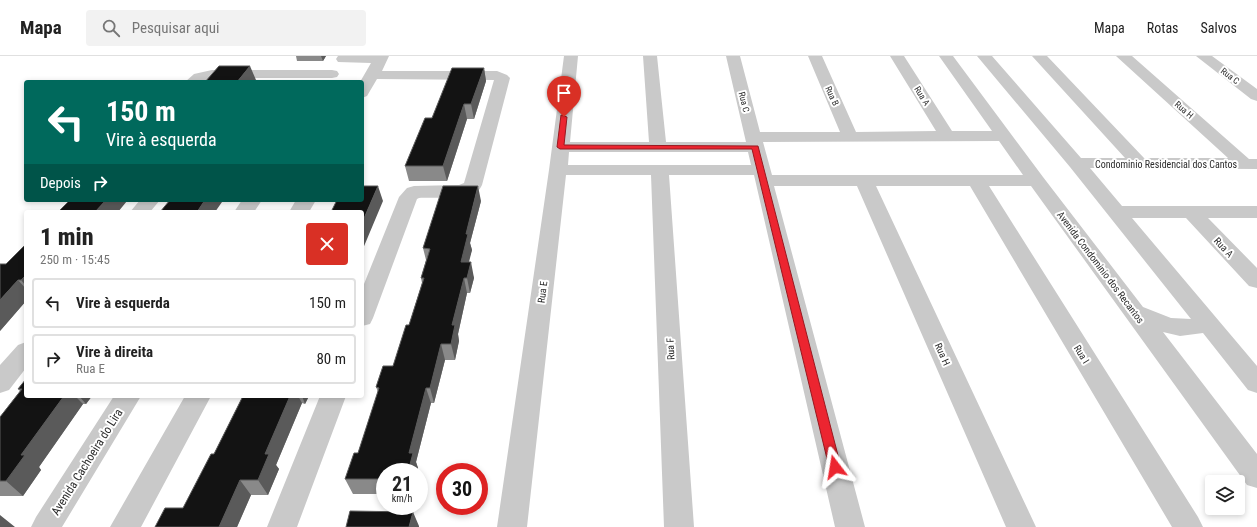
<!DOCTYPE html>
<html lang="pt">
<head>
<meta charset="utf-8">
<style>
  body { margin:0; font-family:"Roboto Condensed",sans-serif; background:#f2f2f2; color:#222; height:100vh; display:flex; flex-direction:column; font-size:15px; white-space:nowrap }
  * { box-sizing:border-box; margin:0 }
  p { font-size:13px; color:#767676 }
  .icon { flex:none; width:22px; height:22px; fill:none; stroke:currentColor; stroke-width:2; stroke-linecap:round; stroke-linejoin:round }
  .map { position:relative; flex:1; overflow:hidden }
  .side { position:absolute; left:24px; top:154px; width:340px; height:188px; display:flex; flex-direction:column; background:#fff; border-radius:4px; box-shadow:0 2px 6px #0003 }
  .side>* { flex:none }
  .guide { position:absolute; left:24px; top:24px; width:340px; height:122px; border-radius:4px; box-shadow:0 2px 6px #0003; background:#00695c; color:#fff; overflow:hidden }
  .tools { position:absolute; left:1205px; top:419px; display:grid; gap:8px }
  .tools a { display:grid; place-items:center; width:40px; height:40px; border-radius:4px; background:#fff; box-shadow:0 2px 6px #0003; font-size:20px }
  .speed { position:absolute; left:376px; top:407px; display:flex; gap:8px; font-size:20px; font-weight:700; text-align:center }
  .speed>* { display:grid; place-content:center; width:52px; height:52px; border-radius:50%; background:#fff; box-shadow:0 2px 6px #0003; line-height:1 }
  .speed small { font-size:10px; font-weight:400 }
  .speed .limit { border:6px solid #d22; background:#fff; color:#111 }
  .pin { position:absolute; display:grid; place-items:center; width:34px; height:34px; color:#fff; margin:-41px -17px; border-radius:50% 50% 50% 0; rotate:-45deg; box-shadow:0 0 4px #0007 }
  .pin .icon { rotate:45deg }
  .me { position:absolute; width:44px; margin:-22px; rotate:346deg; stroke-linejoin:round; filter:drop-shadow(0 0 3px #0008) }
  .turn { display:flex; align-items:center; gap:14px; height:84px; padding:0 16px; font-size:18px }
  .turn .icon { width:52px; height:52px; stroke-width:2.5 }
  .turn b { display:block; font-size:28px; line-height:34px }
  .then { display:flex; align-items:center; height:38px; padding:0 16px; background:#0003; gap:8px; font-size:15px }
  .round { display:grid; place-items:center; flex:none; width:42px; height:42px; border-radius:4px; background:#f2f2f2 }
  .overview { display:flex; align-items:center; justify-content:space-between; height:68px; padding:0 16px }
  h1 { font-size:24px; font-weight:800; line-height:30px }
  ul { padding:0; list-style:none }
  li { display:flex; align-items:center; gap:12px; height:50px; margin:0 8px 6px; padding:0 8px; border:2px solid #e0e0e0; border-radius:4px }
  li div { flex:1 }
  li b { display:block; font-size:15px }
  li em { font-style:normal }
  header { display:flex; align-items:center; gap:24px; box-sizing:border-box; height:56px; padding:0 20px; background:#fff; border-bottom:1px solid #e0e0e0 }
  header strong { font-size:19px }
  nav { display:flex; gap:22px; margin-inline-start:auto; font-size:14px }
  .search { width:280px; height:36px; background:#f2f2f2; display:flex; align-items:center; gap:10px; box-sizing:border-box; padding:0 14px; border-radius:4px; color:#767676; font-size:15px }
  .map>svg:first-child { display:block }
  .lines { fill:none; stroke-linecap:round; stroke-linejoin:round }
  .minor { fill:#c9c9c9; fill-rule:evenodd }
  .wall { fill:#898989 }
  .shaded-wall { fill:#5a5a5a }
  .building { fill:#131313; stroke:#5a5a5a }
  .route { fill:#ec2530; stroke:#99181f }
  .labels { text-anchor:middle; stroke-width:4; stroke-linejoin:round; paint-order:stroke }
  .far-street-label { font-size:9px; fill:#2c2c2c; stroke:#fff }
  .street-label { font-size:10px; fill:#2c2c2c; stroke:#fff }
  .near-street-label { font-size:12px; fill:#2c2c2c; stroke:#fff }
</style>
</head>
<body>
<header>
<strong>Mapa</strong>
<div class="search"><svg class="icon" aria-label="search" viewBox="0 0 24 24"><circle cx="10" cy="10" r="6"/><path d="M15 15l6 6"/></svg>Pesquisar aqui</div>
<nav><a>Mapa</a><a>Rotas</a><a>Salvos</a></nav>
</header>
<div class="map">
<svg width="1257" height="471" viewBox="0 0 1257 471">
  <rect width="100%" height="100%" fill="#fff"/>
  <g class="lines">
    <path class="minor" d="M338 0H389L382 15H497L507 19 510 22 482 129C481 131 479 135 476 136 465 144 433 141 419 142L417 143 373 262 370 268 362 270V233L399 141 407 132 414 130 459 129 464 127 494 24 377 23 367 40 362 42V26H360L371 7 338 6 336 3Z
      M564 0H578L570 86H649L643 0H657L666 86H746L726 0H740L760 76H840L808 0H822L856 76 936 75 890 0H904L952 75H992L939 0H953L1043 121 1143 251 1171 262 1191 263 1070 111 977 0H992L1081 102H1125L1032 0H1047L1144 102H1228L1116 0H1132L1249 103H1257V113L1090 112 1122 150H1257V162H1208L1257 212V232L1249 230 1186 162H1132L1257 310V337L1248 334 1203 277 1180 280 1163 276 1257 398V432L1247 429 1031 130H989L1198 461 1203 471H1172L970 130H876L1036 471H1006L857 130H774L865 471H835L754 119H669L694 471H664L651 119H566L527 471H497L549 114ZM999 85 1023 119H772L763 86ZM569 96H748L751 109H568Z
      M1196 0H1212L1257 33V45L1251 43Z
      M212 14H332L337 15 339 18 337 21 332 22H212L202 26H185L194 18Z
      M140 144H160L150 156H130Z
      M242 144H262L254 156H234Z
      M296 144H316L309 156H289Z
      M26 286V312L9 334 0 337V309L18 289Z
      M114 340H141L62 471H31L36 461Z
      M185 340H211L141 471H110Z
      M320 340H346L297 471H267Z"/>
  </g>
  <path class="wall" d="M296 0H326L323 5H297Z
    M484 12 486 25 474 63H467L447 125H409L405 110 432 62Z
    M481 145 470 187 472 194 468 206 474 222 470 237H467L458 278 459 285 455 304H445L434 347H431L416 406 418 412 417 416H385V438H353L345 423 358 397 378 336 376 331 393 310 409 269 422 227 421 222 426 204 423 192Z
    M26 188V245L0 275Z
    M26 323V340H92L86 348H83L39 411 41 414 23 440H0V361L20 335 18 333Z
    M243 340H309L305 348 302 347 276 409 279 413 268 439H251L237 471H155L183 452 214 398Z"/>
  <path class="shaded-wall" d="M321 0H326L323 5Z
    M250 10 256 24 254 26H237Z
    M484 12 486 25 474 63 471 48Z
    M464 48 467 63 447 125 443 110Z
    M378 130 383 145 362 195V167Z
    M478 130 481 145 470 187 472 194 465 222 461 206 466 178Z
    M106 144H126L127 145 118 156H95Z
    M205 144H222V146L215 156H197Z
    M471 206 474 222 470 237 467 222Z
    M26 219V230L21 224Z
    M464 222 467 237 458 278 459 285 455 304 451 288 452 269Z
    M18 224 26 233V245L0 275V244Z
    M441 288 445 304 434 347 430 332Z
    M426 332 431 347 416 406 418 412 417 416H408L409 397Z
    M64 340H75L83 348 39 411 41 414 23 440 6 425 21 399Z
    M79 340H92L86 348Z
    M290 340H298L302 347 276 409 279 413 268 439 258 424 265 398Z
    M302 340H309L305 348Z
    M240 424 251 439 237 471H219Z
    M413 456 419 470V471H409Z
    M0 459 15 471H0Z"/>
  <path class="building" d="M219 10H250L237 26H205Z
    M452 12H484L471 48H464L443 110H405L425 62H432Z
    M362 130H378L362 167V156H331L337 144H362Z
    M443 130H478L466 178H468L461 206H471L467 222H464L452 269H455L451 288H441L430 332H426L409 397H413L408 416H385V423H345L354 397H358L379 332 376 331 383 310H393L406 269H409L424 222H421L430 193 423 192Z
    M70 144H106L95 156H58Z
    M170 144H205L197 156H160Z
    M26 188V219L21 224H18L0 244V208H6Z
    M26 323V340H64L21 399H25L6 425H0V361L22 333H18Z
    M243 340H290L265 398H269L258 424H240L219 471H155L165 452H183L211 398H214Z
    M350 455 413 456 409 471H346Z"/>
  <path class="route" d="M561 59 567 61 564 89 758 90 841 411 839 414 835 416 831 414 829 411 752 93H560L557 91Z"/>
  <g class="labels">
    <g class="far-street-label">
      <text transform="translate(1230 20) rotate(37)" y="3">Rua C</text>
      <text transform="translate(832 40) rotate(66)" y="3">Rua B</text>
      <text transform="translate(922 40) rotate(58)" y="3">Rua A</text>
      <text transform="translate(744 46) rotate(76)" y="3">Rua C</text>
      <text transform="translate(1184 54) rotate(41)" y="3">Rua H</text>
    </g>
    <g class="street-label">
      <text x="1166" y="112">Condominio Residencial dos Cantos</text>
      <text transform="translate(1224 191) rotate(47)" y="4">Rua A</text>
      <text transform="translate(1101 211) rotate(53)" y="4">Avenida Condominio dos Recantos</text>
      <text transform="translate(542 236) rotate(-83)" y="4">Rua E</text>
      <text transform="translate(670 293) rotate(-93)" y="4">Rua F</text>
      <text transform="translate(943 298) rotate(66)" y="4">Rua H</text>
      <text transform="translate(1082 298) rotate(58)" y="4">Rua I</text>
    </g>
    <g class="near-street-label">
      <text transform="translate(87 406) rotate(-58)" y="4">Avenida Cachoeira do Lira</text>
    </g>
  </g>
</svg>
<div class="tools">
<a><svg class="icon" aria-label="layers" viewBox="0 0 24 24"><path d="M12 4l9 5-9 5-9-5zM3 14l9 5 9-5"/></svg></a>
</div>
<div class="speed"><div>21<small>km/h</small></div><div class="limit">30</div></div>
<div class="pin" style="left:564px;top:61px;background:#d93025"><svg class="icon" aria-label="arrive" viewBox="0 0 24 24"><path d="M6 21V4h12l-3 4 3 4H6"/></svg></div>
<svg class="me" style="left:835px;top:411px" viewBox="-20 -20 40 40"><path d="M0-17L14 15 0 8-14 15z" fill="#ec2530" stroke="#fff" stroke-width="4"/></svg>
<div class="guide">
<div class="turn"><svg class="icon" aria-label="left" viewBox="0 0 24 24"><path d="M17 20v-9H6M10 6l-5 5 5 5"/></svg><div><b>150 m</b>Vire à esquerda</div></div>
<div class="then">Depois<svg class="icon" aria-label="right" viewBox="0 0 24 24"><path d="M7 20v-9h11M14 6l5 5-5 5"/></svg></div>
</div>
<section class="side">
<div class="overview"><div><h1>1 min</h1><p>250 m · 15:45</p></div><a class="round" style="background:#d93025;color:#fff"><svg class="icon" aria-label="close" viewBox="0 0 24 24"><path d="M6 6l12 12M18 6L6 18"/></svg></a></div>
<ul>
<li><svg class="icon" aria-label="left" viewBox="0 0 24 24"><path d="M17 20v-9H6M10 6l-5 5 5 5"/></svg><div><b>Vire à esquerda</b></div><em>150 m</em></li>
<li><svg class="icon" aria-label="right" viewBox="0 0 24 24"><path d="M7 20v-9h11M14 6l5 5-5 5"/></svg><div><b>Vire à direita</b><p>Rua E</p></div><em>80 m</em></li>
</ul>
</section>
</div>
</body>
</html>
